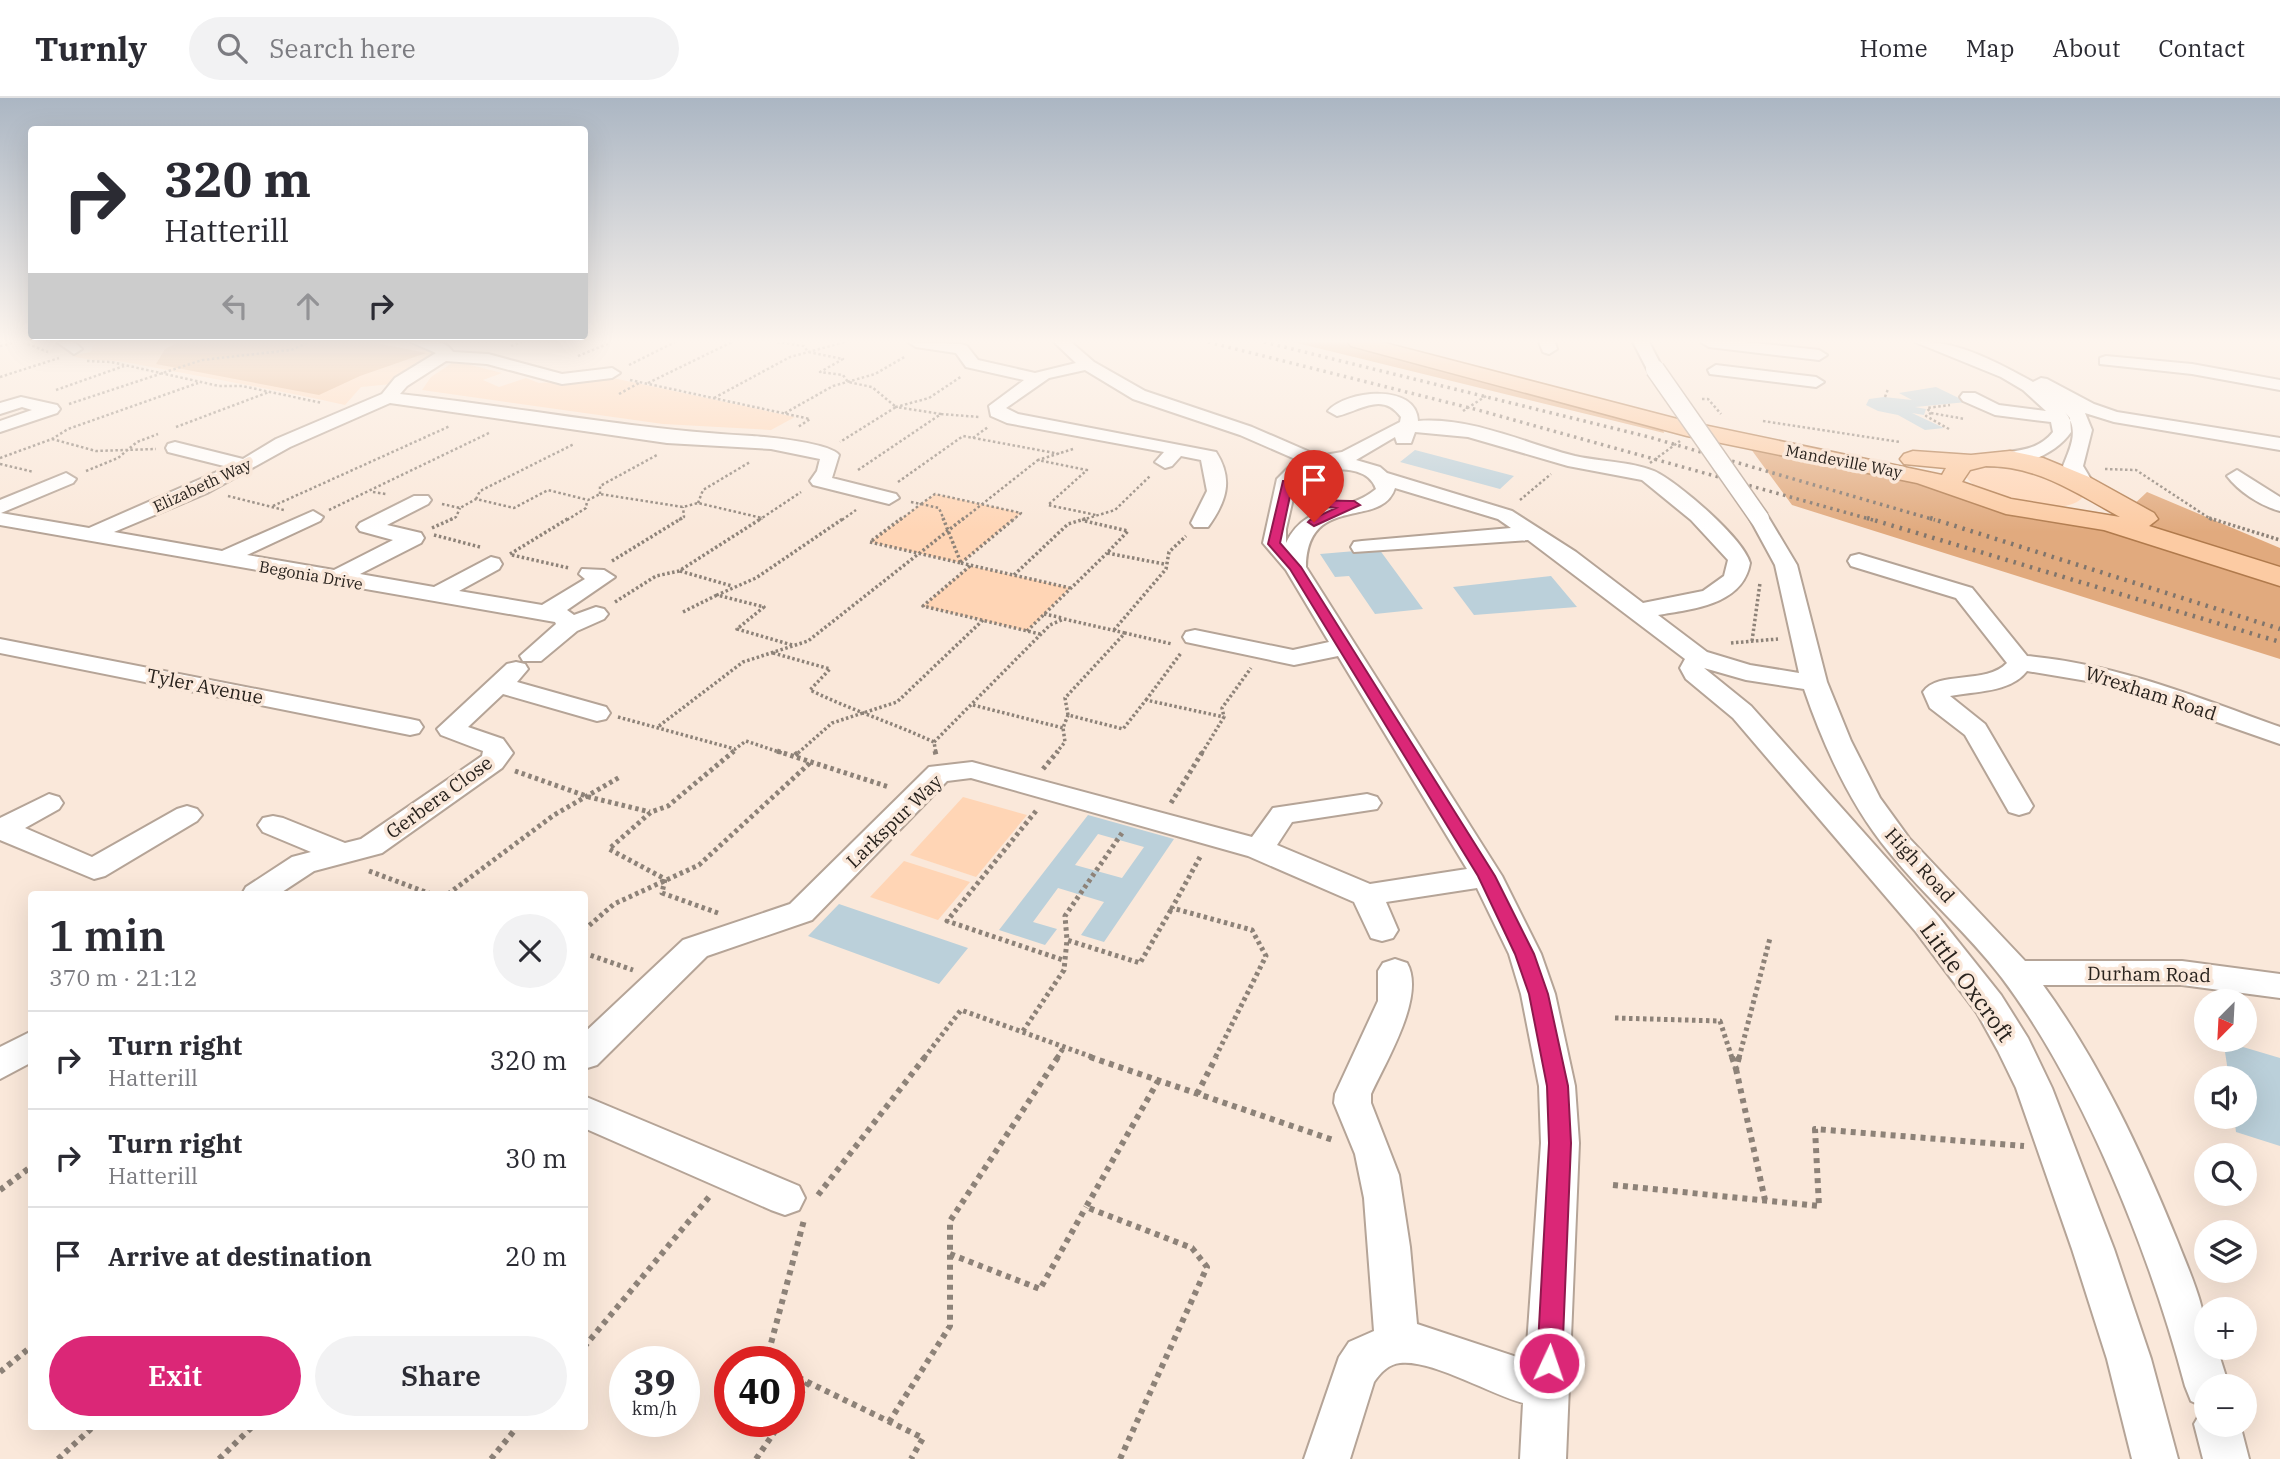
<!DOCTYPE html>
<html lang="en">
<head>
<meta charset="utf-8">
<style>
  body { margin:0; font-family:"IBM Plex Serif",serif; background:#f2f2f3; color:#2b2b33; height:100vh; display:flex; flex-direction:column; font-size:26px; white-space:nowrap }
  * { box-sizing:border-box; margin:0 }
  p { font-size:23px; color:#7c7c81 }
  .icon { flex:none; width:38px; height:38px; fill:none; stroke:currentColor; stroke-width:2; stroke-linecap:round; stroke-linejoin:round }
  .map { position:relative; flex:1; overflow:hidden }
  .details { position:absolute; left:28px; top:793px; width:560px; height:539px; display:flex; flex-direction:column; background:#fff; border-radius:7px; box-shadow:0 7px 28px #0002 }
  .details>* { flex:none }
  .guide { position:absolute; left:28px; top:28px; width:560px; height:214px; border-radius:7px; box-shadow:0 7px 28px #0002; background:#fff; color:#2b2b33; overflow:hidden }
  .needle { width:46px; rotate:204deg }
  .tools { position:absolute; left:2194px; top:891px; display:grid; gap:14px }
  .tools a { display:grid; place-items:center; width:63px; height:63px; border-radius:50%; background:#fff; box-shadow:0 7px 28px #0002; font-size:35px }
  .speed { position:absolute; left:609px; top:1248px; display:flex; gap:14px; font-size:35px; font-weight:700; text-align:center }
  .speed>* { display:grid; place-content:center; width:91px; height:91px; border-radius:50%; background:#fff; box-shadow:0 7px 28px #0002; line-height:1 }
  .speed small { font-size:18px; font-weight:400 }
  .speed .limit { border:10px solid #d22; background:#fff; color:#111 }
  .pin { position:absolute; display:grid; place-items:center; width:60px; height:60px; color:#fff; margin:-72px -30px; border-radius:50% 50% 50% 0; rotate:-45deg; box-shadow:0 0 7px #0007 }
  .pin .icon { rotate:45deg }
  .me { position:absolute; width:77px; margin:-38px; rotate:3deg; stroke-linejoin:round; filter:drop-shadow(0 0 5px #0008) }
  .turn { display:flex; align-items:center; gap:24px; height:147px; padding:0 21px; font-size:32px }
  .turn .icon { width:91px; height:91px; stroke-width:2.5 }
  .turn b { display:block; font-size:49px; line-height:60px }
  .lanes { display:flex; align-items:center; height:66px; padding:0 21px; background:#0003; justify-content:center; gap:35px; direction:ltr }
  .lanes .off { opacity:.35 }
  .round { display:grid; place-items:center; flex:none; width:74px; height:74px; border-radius:37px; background:#f2f2f3 }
  .summary { display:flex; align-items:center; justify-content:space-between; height:119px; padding:0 21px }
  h1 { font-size:42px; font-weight:600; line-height:52px }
  .cta { display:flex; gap:14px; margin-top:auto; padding:14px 21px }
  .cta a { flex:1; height:80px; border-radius:42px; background:#db2777; color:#fff; font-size:28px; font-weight:600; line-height:80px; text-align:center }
  .cta a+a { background:#f2f2f3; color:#2b2b33 }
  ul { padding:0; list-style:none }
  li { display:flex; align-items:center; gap:21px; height:98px; padding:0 21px; border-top:2px solid #e1e1e2 }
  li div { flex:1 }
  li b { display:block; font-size:26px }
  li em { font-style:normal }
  header { display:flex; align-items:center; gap:42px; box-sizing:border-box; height:98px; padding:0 35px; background:#fff; border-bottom:2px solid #e1e1e2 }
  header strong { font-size:33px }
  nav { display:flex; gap:38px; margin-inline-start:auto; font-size:24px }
  .search { width:490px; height:63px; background:#f2f2f3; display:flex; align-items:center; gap:18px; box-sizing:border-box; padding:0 24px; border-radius:38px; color:#7c7c81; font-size:26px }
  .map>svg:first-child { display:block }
  .green { fill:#ffd5b5 }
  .forest { fill:#e1aa7e }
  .building { fill:#bbd0da; fill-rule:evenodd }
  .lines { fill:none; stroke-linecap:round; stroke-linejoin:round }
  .minor-casing { stroke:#b5a497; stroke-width:4 }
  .major-casing { stroke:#b07a4c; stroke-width:3 }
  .path-far3 { stroke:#8d8278; stroke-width:2.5; stroke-dasharray:2.5 2.5; stroke-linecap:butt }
  .path-far2 { stroke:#8d8278; stroke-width:3.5; stroke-dasharray:2.5 2.5; stroke-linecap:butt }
  .path-far1 { stroke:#8d8278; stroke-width:5; stroke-dasharray:3.5 3.5; stroke-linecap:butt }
  .path { stroke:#8d8278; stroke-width:6; stroke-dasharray:5 5; stroke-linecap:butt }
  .minor { fill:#fff; fill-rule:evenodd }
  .major { fill:#fccba3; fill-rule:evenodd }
  .rail-far1 { stroke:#80756c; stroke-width:3.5; stroke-dasharray:2.5 4.5; stroke-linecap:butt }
  .rail { stroke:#80756c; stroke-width:4.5; stroke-dasharray:2.5 6; stroke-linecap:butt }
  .minor-bridge-casing { stroke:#b5a497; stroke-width:21; stroke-linecap:butt }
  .path-bridge { stroke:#8d8278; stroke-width:2.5; stroke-dasharray:2.5 2.5; stroke-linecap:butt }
  .minor-bridge { stroke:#fff; stroke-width:18 }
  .route { fill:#db2777; stroke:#8e194d; stroke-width:2 }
  .labels { text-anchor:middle; stroke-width:7; stroke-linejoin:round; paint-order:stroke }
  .far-street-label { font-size:16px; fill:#28221d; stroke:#fae8da }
  .street-label { font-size:19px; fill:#28221d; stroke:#fae8da }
  .near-street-label { font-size:23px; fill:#28221d; stroke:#fae8da }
</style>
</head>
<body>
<header>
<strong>Turnly</strong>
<div class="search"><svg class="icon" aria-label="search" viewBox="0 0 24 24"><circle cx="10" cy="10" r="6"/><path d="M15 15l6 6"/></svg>Search here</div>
<nav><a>Home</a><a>Map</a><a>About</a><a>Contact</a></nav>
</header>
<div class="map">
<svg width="2280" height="1361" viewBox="0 0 2280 1361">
  <rect width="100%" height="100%" fill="#fae8da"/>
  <path class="green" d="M95 244H396L430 251 435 258 392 286 361 289 345 307C274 291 203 279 130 265 112 261 90 264 72 258L90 254Z
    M455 263 502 275 483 282 499 289 526 280 539 285 613 280 795 319 771 332 663 326 422 292 431 279Z
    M1987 367 2022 368 2080 393 2082 400C2062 421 1982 402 1967 380L1968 374Z
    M935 396 1021 415 961 465 870 444Z
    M970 468 1070 490 1027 533 923 508Z
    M963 699 1027 717 976 779 910 757Z
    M904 763 970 784 938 822 870 799Z"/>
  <path class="forest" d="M178 244H372L426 255 360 278 319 297 156 266 165 251Z
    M1293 244H1358L1662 327 1664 335Z
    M1748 347 1884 376 2004 413 2078 428 2129 411 2147 394 2280 450V561L1792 407Z"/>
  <path class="building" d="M1936 289 1967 304 1915 309 1926 311 1924 317 1912 315 1944 330 1925 332 1898 317 1878 313 1866 307 1869 301 1884 299 1912 302 1899 295Z
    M1415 352 1514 378 1500 391 1400 364Z
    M1379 451 1423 511 1375 516 1349 478 1335 479 1320 456Z
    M1551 478 1577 509 1474 517 1453 489Z
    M1088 717 1174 741 1104 844 1081 837 1104 804 1058 790 1033 824 1057 831 1045 847 999 832ZM1098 736 1144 749 1122 780 1075 767Z
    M839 806 968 850 939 886 808 838Z
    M2243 949 2280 960V1048L2236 1034 2234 1018H2245V980H2229L2225 954Z"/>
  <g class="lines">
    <defs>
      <path id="minor" d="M57 244H74L82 251 74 256Z
        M411 244C426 243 444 240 453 254L488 256 562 276 612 270 620 275 612 280 562 286 487 266 446 263 407 288 400 296C518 309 634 332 752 338 768 339 830 345 839 357L832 380 896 396 899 400 889 406 813 387 810 383 817 373 820 361 771 351 667 345 390 305 290 349 207 395 114 434 222 453 313 413 323 419 320 423 247 457 334 472 393 442 360 433 357 429 360 425 414 398H428L431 402 428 406 387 427 421 435 424 440 421 445 360 476 434 489 491 459 499 461 502 466 499 471 459 493 542 507 585 481 579 476 582 471 604 472 615 479 567 512 574 517 596 509 604 511 608 516 604 521 577 533 541 563H523L520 558 556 526 555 524 0 427V402L66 375 76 381 73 385 1 415 89 430 228 369 168 354 166 350 168 346 175 344 243 361 276 341 382 296 395 280 436 255Z
        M908 244 961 246 967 248 978 262 1035 275 1076 265 1054 244H1071L1094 264 1145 293 1252 329 1319 358 1342 354 1400 324 1401 319C1382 293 1360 313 1337 318L1328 313C1346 292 1417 285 1418 323 1472 319 1524 345 1575 358 1601 364 1629 363 1654 373 1678 384 1743 440 1750 465 1743 507 1692 511 1658 517L1707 554 1750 567 1799 575 1775 467 1750 421 1760 415 1767 417 1797 467 1827 584 1851 643 1880 700 1909 740 2025 863H2182L2280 876V900L2182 887H2043C2099 964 2141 1053 2177 1142 2191 1178 2207 1210 2207 1250H2217L2229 1288H2207V1326H2240L2249 1361H2203L2194 1326 2204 1309 2191 1303 2185 1288C2150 1156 2084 989 2002 880 1968 835 1924 798 1889 754 1850 707 1824 649 1804 591L1746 582 1704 570 1751 608 1938 818 2001 897 2028 940 2052 990 2114 1151 2151 1261 2178 1361H2132L2107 1261 2072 1151 2016 990 1998 953 1977 915 1916 834 1733 620 1686 581 1680 570 1685 561 1528 442 1354 454 1351 449 1354 444 1362 443 1511 430 1498 421 1395 390C1382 432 1307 394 1306 469L1502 778 1541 856 1555 896 1575 988 1579 1045 1566 1361H1520L1523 1305C1490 1296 1431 1261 1400 1265 1389 1266 1380 1275 1374 1284L1350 1361H1304L1339 1259 1349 1244 1374 1233 1364 1100 1355 1056 1334 1005 1335 996 1378 903V873L1383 865 1395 861 1407 865C1426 898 1386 963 1371 996V1005L1399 1077 1410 1149 1417 1226 1526 1262 1541 1045 1539 988 1521 896 1509 856 1477 790 1386 804 1398 832 1393 840 1382 843 1371 840 1354 804 1248 758 971 680 947 683 812 822 707 858 597 967 584 971V935L683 842 790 806 929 669 972 664 1252 739 1273 710 1367 696 1377 699 1381 705 1377 711 1292 724 1277 747 1370 786 1467 771 1338 558 1294 567 1186 544 1183 539 1186 534 1195 532 1293 552 1329 544 1286 472 1263 445 1277 381 1289 369 1302 364 1240 337 1133 301 1085 272 1049 280 1006 310 1018 316 1216 354C1234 382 1226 404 1208 429H1194L1191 425 1207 393 1201 362 1181 358 1172 368 1165 370 1155 364 1164 354 1007 325 991 318 989 308 1024 282 966 269 956 255 916 249ZM1415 334 1468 339 1568 368 1642 382 1691 422 1728 462 1724 478 1703 493 1643 505 1576 454 1512 413 1387 375 1380 369 1356 362 1395 339 1397 345H1411ZM1325 371C1343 371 1369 370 1376 391 1345 417 1307 402 1286 445V431L1297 383 1303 377Z
        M1539 244H1555L1557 251 1549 256 1543 254Z
        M1633 244H1649L1663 271 1661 275H1649Z
        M1701 244H1746L1819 252 1827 257 1819 262 1709 249Z
        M1915 244C1955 241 1999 265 2033 284L2041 280 2047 281 2094 306 2117 314 2280 340V352L2114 324 2085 315 2092 332 2083 368 2092 383 2082 389 2075 387 2063 368C2071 348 2080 331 2064 313L2070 320 2071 334C2054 359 2012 374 1981 366L1978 362 1981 358C2006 352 2035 357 2053 334L2051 324 1995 317 1963 303 1960 299 1963 295H1975L1999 307 2046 313 2023 292 2001 279Z
        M2106 258 2192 266 2280 282V292L2192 276 2100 266V260Z
        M1716 267 1816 279 1824 284 1816 289 1710 276 1708 272Z
        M21 299 57 307 60 311 57 315 0 334V323L32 312 22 309 0 316V305Z
        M2237 372 2280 399V413C2261 408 2239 394 2227 378Z
        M1859 456 1972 490 2027 558C2116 566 2197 599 2280 629V646L2111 587 2027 573C2010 595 1975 593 1950 598L1985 626 2033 708 2029 714 2019 717 2009 714 1965 637 1930 610 1923 594C1938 572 1986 587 2007 565L1956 500 1851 468 1848 463 1851 458Z
        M0 541 410 621 419 623 423 629 419 635 410 637 0 555Z
        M516 564 525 566 528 571 517 584 606 609 610 615 606 621 597 623 503 596 468 629 503 641 513 655 502 670 382 755 314 773 279 796H242L246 789 292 759 311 754 263 734 258 727 263 720 273 718 283 720 345 745 361 741 482 658 483 653 441 637 437 631 507 566Z
        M49 696 59 699 63 705 59 711 25 730 92 759 177 711 187 708 197 711 202 717 197 723 105 778 94 781 0 742V720Z
        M32 933V964L0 981V949Z
        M584 998 799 1088 805 1100 799 1112 785 1117 771 1112 584 1030Z"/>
      <path id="major" d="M1348 244H1381L1689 324 1942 377 1946 370 1904 366 1900 361 1904 356 1913 353 1971 357 2010 353 2043 360 2089 379 2154 415 2158 421 2149 428 2280 469V488L2104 432 2006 416 1917 385 1687 338 1351 248ZM1986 368C2038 368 2076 395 2120 419L2011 401 1962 384 1970 372Z"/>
    </defs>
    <use href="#minor" class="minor-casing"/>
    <use href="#major" class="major-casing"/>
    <path class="path-far3" d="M23 244 48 254
      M777 244 804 248 808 254 843 261 820 274 843 277 848 284 872 289 896 309 840 344
      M0 248 15 244
      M511 248 522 244
      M578 258 612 244
      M87 263 111 264 219 288H242L322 305
      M629 267 675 244
      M0 279 59 260
      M630 282 810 321 798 329
      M648 285 732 244
      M56 292 124 268
      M619 296 639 285
      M1885 299 1888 291
      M714 300 790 259 845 244
      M1702 301H1708L1721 316
      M69 306 202 262 291 252 309 244
      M785 315 833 288 875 276 906 258
      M1931 315 1965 321
      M941 316 979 319
      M1763 323 1900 344
      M176 329 269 294
      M1949 331 1926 318 1931 315 1927 310 1950 307
      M973 340 988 329
      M52 341 96 353 156 351
      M1073 351 1038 362 1087 372 1048 407 1096 417
      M0 360 52 341 68 331 198 285
      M0 366 34 374
      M2105 371 2136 372 2212 422
      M858 372 941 316 896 309 929 300 962 278
      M86 373 118 360 137 344 158 336
      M898 384 963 338 1060 356
      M373 394 386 396
      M600 396V388L657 357
      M228 398 284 412
      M476 401 480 393 574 346
      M1520 402 1551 376
      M911 404 921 406
      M698 405 703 392 750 364
      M442 406 460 410 476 401 514 410 548 392 588 402 600 396 683 409 698 405 762 420 801 394
      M921 406 939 410 944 422
      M921 406 935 396 1021 415 1013 422
      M273 408 450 328
      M329 412 491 334
      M450 422 456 419 460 410
      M567 422 586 410 587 403
      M679 422 684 419 683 409
      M759 422 762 420
      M842 422 856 412
      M900 422 921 406
      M962 422 1038 362
      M1082 422 1115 412 1151 377"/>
    <path class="path-far2" d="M902 420 870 444 961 465
      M943 420 961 465
      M2209 420 2280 442
      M1085 423 1128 433 1107 455 1164 466
      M432 430 454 420
      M434 437 480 449
      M510 456 569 420
      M512 457 569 470
      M612 463 682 420
      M961 465 1070 490
      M961 465 1015 420
      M970 468 923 508 1040 536
      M680 473 732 488
      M1014 477 1068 426 1088 420
      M615 504 656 478 679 473 762 420
      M683 514 717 497
      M1044 516 1063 520
      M1114 532 1166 471 1169 454 1186 438
      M1027 533 1107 455
      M1752 543 1760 485
      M1731 545 1778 541
      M792 547 737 531 764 509 717 497 756 480 844 420
      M773 555 830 571 810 592C851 612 893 625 934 644L936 655
      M1146 602 1181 555
      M973 607 1063 630
      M1068 617 1065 600 1125 535 1172 546
      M618 619 735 651 746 643 782 655
      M659 628 743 564 808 543 964 420
      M934 644 1050 527 1064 521 1125 535
      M732 655 735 652
      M798 655 832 625 897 604 983 522
      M1056 655 1065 644 1063 630 1068 617 1123 631 1146 602 1224 619
      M1202 655 1224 619 1222 610 1251 570"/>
    <path class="path-far1" d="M777 653 889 689
      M935 653 936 657
      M795 657 800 653
      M1043 671 1058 653
      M515 673 589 699 650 714
      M1171 705 1203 653
      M1036 713 947 823 1063 862
      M1122 735 1065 818 1067 842 1140 865 1172 810
      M1200 759 1172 810 1252 832 1266 858 1215 960
      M369 773 431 796
      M448 796 554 717 620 679
      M718 815 662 795 665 781 609 751 651 714 668 708 734 653
      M584 832 614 806 699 767 812 663
      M584 855 633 872
      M1615 920 1720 923 1732 960
      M1023 933 1064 872 1067 842
      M924 960 961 912 1095 960
      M1057 960 1064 949
      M1739 960 1770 840"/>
    <path class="path" d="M1090 959 1336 1043
      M1732 959 1736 971 1739 959
      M1736 971 1765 1102
      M1197 996 1216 959
      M1613 1087 1819 1108 1815 1031 2024 1048
      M0 1092 32 1068
      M818 1097 925 959
      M950 1156 1040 1191 1086 1109
      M584 1249 709 1099
      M766 1264 804 1122
      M0 1274 32 1248
      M789 1275 923 1340 911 1361
      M789 1313 808 1285
      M889 1324 950 1228V1123L1058 959
      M58 1361 94 1328
      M219 1361 253 1328
      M491 1361 518 1328
      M756 1361 782 1323
      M1120 1361 1207 1169 1192 1150 1086 1109 1158 983"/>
    <use href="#minor" class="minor"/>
    <use href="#major" class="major"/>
    <path class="rail-far1" d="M1208 244 1478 312 1873 422
      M1264 244 1649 339 1935 422"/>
    <path class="rail" d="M1867 420 2280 544
      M1930 420 2280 531"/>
    <defs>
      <path id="minor-bridge" d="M1655 271 1760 421"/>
    </defs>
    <use href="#minor-bridge" class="minor-bridge-casing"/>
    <path class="path-bridge" d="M1463 313 1486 298
      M1650 365 1680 343"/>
    <use href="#minor-bridge" class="minor-bridge"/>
  </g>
  <linearGradient id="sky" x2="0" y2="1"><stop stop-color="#abb6c3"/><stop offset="0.56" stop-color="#fdf5ee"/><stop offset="1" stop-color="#fdf5ee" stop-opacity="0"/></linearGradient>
  <rect width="2280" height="434" fill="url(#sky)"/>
  <path class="route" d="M1283 383H1291C1305 404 1331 403 1354 403L1360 407 1314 428 1308 424 1310 422 1336 410 1303 405 1290 398 1280 445 1301 469 1495 778 1534 856 1548 896 1568 988 1571 1045 1562 1265 1558 1273 1549 1277 1540 1273 1537 1265 1549 1045 1547 988 1529 896 1515 856 1478 778 1290 471 1268 446Z"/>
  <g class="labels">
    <g class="far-street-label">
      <text transform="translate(1844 363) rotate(11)" y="6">Mandeville Way</text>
      <text transform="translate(202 387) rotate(-25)" y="6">Elizabeth Way</text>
      <text transform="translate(311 477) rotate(10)" y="6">Begonia Drive</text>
    </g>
    <g class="street-label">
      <text transform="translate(205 588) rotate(11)" y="7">Tyler Avenue</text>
      <text transform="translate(2151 595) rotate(18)" y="7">Wrexham Road</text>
      <text transform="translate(439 699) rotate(-36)" y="7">Gerbera Close</text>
      <text transform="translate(894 723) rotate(-44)" y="7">Larkspur Way</text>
      <text transform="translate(1920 767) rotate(48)" y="7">High Road</text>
      <text transform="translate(2149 876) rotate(1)" y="7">Durham Road</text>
    </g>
    <g class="near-street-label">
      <text transform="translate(1967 884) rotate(54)" y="8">Little Oxcroft</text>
    </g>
  </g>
</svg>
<div class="tools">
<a><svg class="needle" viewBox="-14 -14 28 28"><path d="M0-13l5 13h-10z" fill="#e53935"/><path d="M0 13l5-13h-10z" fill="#7c7c81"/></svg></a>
<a><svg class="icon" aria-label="sound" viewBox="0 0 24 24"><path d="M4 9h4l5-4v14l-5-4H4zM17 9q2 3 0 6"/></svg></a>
<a><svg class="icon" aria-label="search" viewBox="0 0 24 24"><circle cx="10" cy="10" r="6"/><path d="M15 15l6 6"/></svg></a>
<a><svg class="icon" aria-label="layers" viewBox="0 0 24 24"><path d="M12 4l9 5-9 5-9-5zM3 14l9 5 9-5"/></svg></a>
<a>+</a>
<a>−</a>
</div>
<div class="speed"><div>39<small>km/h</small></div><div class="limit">40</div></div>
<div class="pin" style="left:1314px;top:424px;background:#d93025"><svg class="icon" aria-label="arrive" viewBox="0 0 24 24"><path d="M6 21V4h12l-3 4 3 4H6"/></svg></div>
<svg class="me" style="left:1549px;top:1265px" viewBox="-20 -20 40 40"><circle r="17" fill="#db2777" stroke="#fff" stroke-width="3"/><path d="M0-11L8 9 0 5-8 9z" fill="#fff"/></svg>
<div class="guide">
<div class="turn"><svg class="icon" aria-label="right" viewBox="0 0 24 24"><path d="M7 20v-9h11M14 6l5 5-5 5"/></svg><div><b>320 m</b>Hatterill</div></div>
<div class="lanes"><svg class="icon off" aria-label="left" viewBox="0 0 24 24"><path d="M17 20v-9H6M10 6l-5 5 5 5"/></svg><svg class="icon off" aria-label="ahead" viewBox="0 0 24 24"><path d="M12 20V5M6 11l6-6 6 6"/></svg><svg class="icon" aria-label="right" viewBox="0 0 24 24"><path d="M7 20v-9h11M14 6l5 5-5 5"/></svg></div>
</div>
<section class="details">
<div class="summary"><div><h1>1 min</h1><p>370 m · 21:12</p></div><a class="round"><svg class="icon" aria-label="close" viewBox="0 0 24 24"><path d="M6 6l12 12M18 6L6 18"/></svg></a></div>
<ul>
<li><svg class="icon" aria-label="right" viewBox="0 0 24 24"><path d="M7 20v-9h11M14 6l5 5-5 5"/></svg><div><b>Turn right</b><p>Hatterill</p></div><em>320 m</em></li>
<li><svg class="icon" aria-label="right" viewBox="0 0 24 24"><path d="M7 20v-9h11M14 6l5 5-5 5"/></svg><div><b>Turn right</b><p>Hatterill</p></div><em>30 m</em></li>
<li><svg class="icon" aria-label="arrive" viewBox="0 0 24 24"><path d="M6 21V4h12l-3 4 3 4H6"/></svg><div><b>Arrive at destination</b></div><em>20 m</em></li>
</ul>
<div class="cta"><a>Exit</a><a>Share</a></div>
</section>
</div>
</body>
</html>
